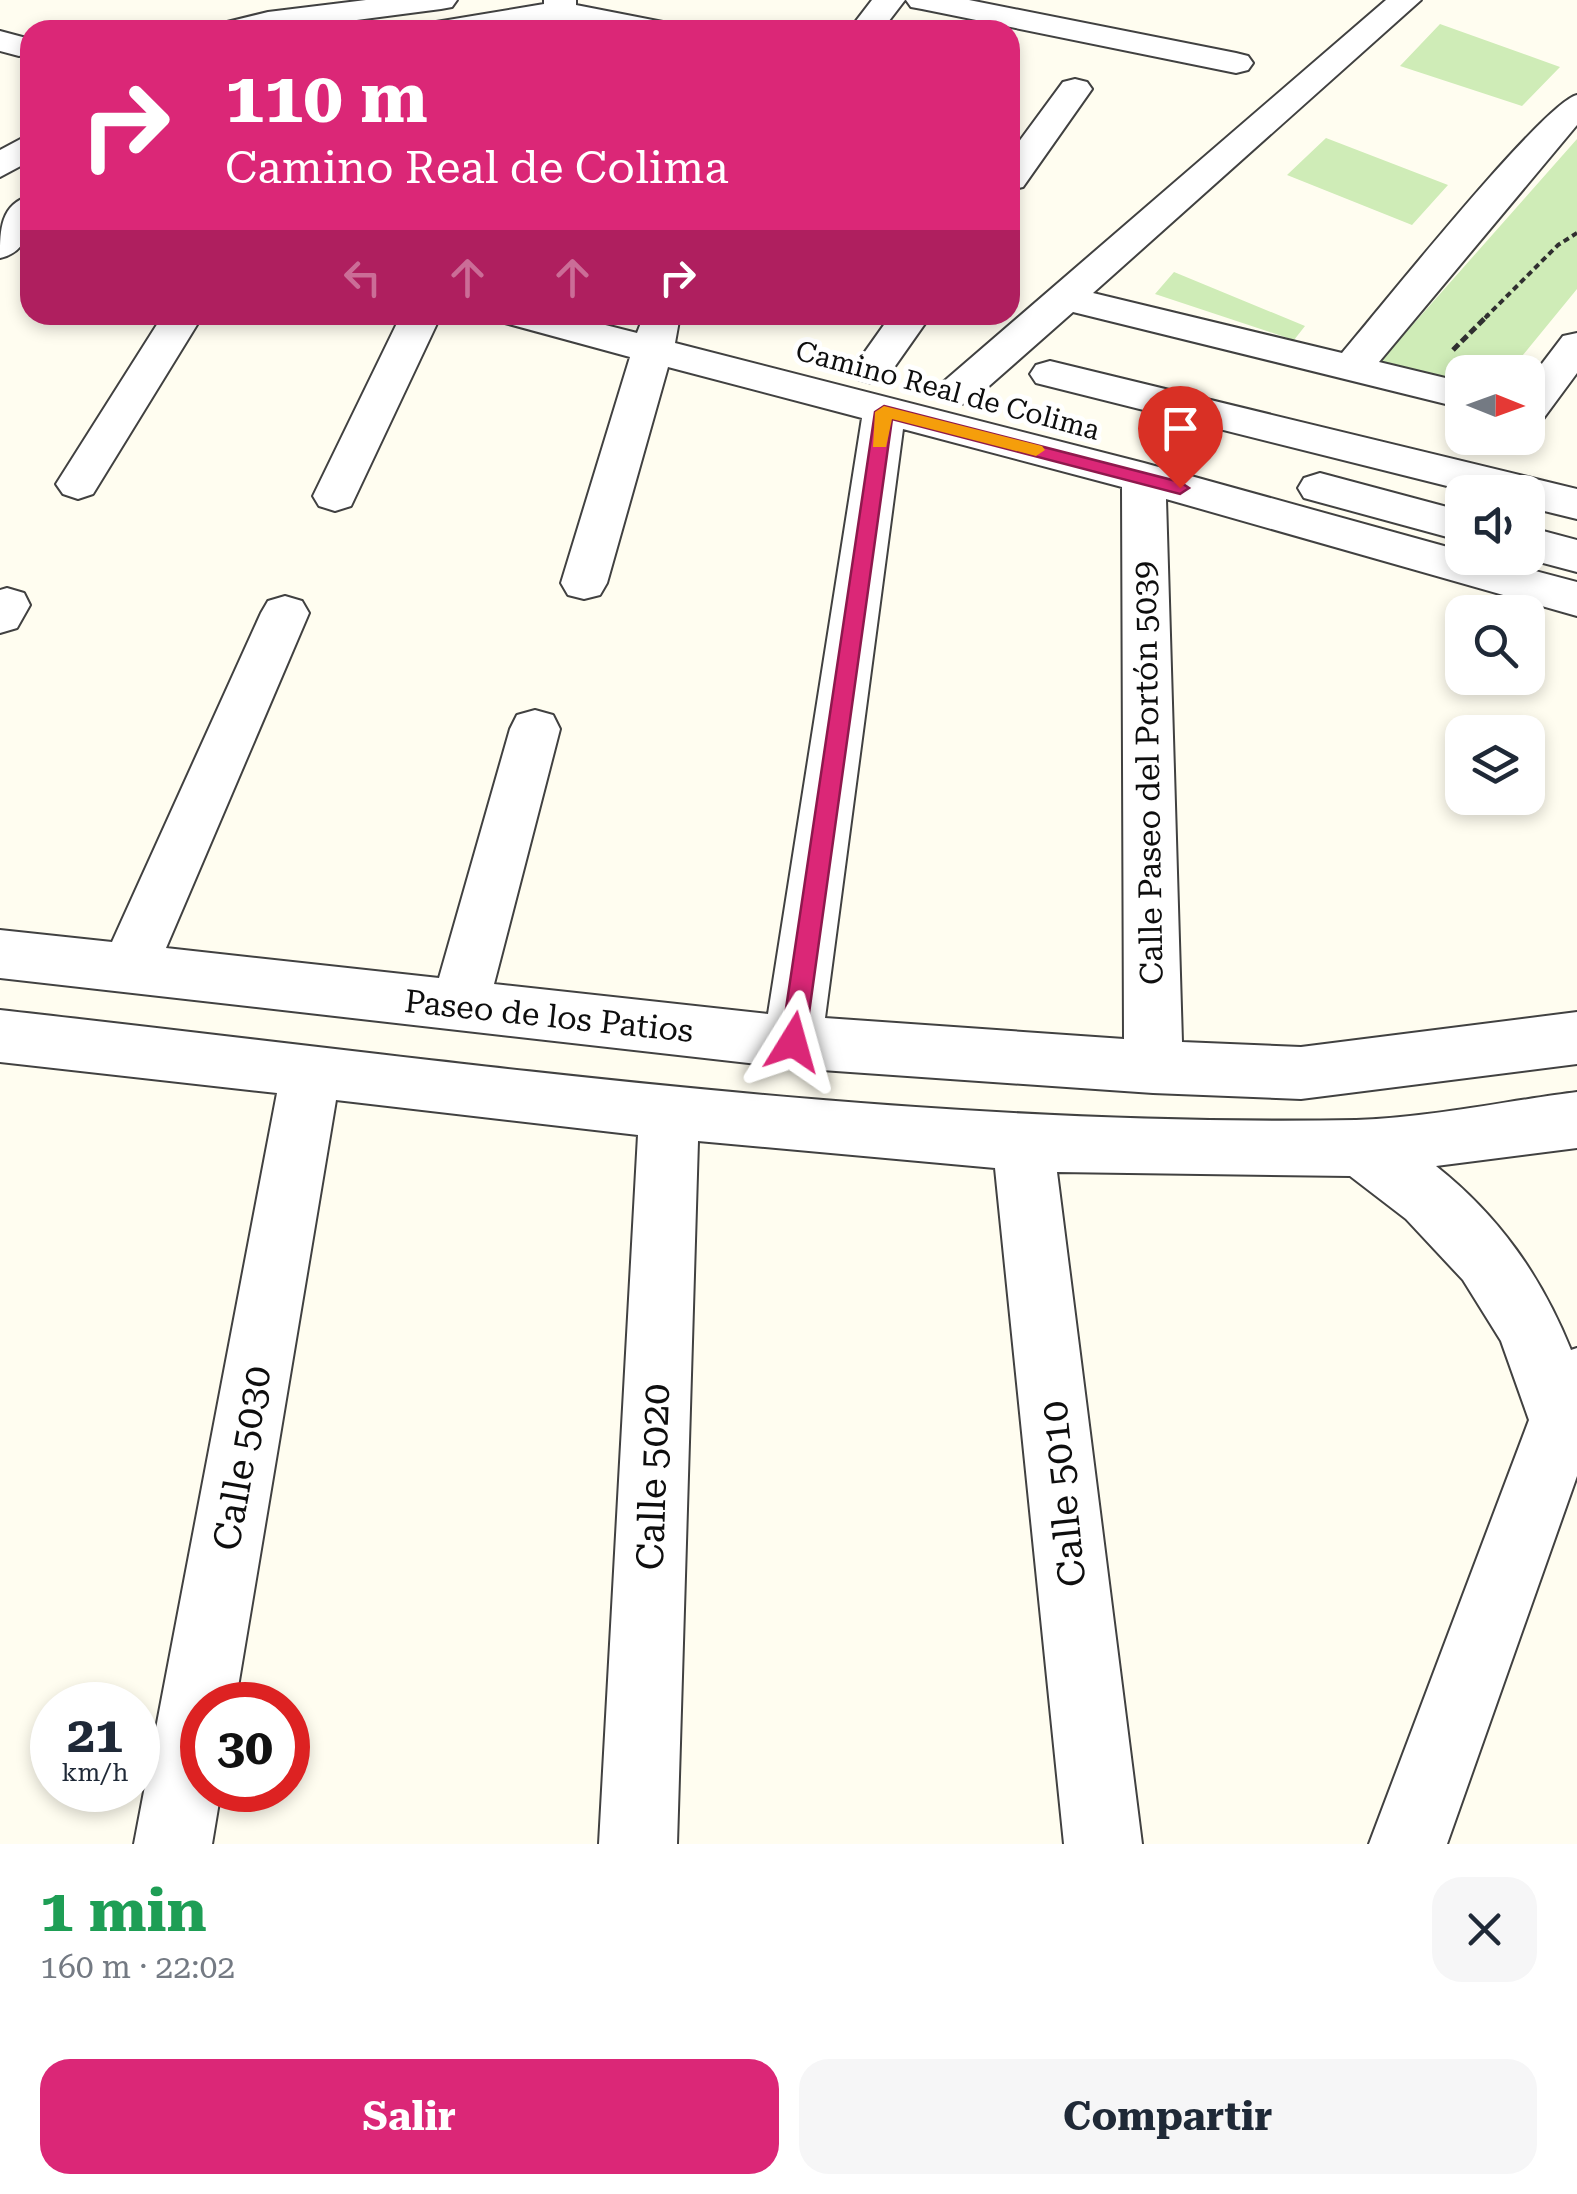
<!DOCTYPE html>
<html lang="es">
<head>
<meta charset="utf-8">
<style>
  body { margin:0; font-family:"Roboto Serif",serif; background:#f6f6f7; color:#1f2937; height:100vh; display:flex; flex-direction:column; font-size:38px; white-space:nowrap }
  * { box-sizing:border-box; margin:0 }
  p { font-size:32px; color:#747a83 }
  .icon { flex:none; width:55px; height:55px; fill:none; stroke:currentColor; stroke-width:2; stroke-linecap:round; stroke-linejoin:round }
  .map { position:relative; height:1844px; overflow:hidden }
  .side { display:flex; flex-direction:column; background:#fff; flex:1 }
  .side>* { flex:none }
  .hud { position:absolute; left:20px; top:20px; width:1000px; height:305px; border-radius:30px; box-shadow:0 5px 15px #0003; background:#db2777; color:#fff; overflow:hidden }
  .needle { width:65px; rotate:91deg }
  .buttons { position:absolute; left:1445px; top:355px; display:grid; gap:20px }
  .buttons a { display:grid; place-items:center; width:100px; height:100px; border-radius:20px; background:#fff; box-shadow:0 5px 15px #0003; font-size:50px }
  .speed { position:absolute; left:30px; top:1682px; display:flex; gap:20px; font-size:50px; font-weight:700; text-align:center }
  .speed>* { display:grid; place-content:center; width:130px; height:130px; border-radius:50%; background:#fff; box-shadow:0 5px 15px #0003; line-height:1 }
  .speed small { font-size:25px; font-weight:400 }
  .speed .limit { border:15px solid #d22; background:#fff; color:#111 }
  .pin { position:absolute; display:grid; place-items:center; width:85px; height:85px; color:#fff; margin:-102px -42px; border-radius:50% 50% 50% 0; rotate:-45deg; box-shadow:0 0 10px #0007 }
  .pin .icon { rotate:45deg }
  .me { position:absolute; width:110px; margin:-55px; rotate:8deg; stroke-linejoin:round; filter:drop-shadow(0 0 8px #0008) }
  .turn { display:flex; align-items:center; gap:35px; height:210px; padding:0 40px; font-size:45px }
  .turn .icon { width:130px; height:130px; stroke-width:2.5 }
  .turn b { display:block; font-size:70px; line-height:85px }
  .lanes { display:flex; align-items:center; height:95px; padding:0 40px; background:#0003; justify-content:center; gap:50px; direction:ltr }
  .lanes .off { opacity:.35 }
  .round { display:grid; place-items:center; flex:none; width:105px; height:105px; border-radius:30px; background:#f6f6f7 }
  .headline { display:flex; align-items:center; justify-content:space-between; height:170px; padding:0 40px }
  h1 { font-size:60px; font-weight:700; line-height:75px; color:#1e9e55 }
  .cta { display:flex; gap:20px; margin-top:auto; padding:20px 40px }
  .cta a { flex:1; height:115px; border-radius:30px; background:#db2777; color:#fff; font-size:40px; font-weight:700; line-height:115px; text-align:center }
  .cta a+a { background:#f6f6f7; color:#1f2937 }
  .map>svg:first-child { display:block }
  .green { fill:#cfecb7 }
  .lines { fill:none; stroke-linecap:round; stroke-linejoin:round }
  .minor-casing { stroke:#414141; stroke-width:4 }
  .path-far1 { stroke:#303030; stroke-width:4; stroke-dasharray:6 4; stroke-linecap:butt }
  .path { stroke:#303030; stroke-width:5; stroke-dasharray:8 4; stroke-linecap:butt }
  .minor { fill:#fff; fill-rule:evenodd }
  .route { fill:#db2777; stroke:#8e194d; stroke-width:2.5 }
  .slow { fill:#f59e0b }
  .labels { text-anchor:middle; stroke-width:10; stroke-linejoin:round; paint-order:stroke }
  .far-street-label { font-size:28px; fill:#0e0e0e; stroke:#fff }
  .street-label { font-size:32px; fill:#0e0e0e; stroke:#fff }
  .near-street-label { font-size:38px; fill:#0e0e0e; stroke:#fff }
</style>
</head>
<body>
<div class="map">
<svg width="1577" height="1844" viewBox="0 0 1577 1844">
  <rect width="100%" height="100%" fill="#fffdf0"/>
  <path class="green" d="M1440 24 1560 67 1522 106 1400 66Z
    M1326 138 1448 185 1412 225 1287 175Z
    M1577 139V289L1509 372H1462V384L1378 364Z
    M1174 272 1305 326 1294 340 1155 294Z"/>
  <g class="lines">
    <defs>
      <path id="minor" d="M366 0H457L452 7 441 9 280 30H218L223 23 268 12Z
        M544 0H576V5L668 23 673 30H608L560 21 501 30H425L430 23 544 4Z
        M872 0H905L882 30H849Z
        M906 0H969L1236 53 1248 56 1253 63 1248 70 1236 73 922 9 911 7Z
        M1386 0H1421L1093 293 1342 353C1377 312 1543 103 1577 95V125L1379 362 1462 382V408L1073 312 972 401 957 405 942 401 936 392 942 383Z
        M0 31 30 39V53L19 56 0 51Z
        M1075 79 1087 82 1092 89 1023 187 1010 190V154L1063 82Z
        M30 134V161L0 177V150Z
        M30 196C30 223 31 251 0 258 0 231 0 204 30 196Z
        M163 315H203L93 494 78 499 63 494 56 484Z
        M401 315H441L351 506 335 511 319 506 313 496Z
        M499 315H566L637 333 644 315H680L675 343 1144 463 1462 551V558H1486L1577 582V616L1166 499 1182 1042 1301 1047 1577 1012V1064L1301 1099 1153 1093 793 1068 0 978V930L112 942 261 613 268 601 285 596 302 601 309 613 166 948 439 978 510 729 517 715 535 710 553 715 560 729 494 984 768 1014 862 418 668 367 607 583 600 595 584 599 568 595 561 583 630 357 505 323ZM903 429 1122 487 1124 1039 825 1018Z
        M891 315H931L886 379 872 383 858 379 852 370Z
        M1577 333V373L1543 419 1528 423V382L1563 336Z
        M1050 361 1577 489V519L1528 507V492H1471L1036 383 1030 374 1036 365Z
        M1320 473 1462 511V541L1304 498 1298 488 1304 478Z
        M1528 527 1577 540V572L1524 558H1528Z
        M7 588 24 593 30 605 17 628 0 633V590Z
        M0 1010C450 1060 903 1128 1356 1120 1427 1118 1506 1101 1577 1092V1148L1436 1166C1499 1216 1541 1276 1571 1350L1577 1348V1476L1447 1844H1369L1529 1420 1501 1341 1463 1280 1406 1219 1350 1176 1057 1172 1142 1844H1064L995 1168 698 1141 677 1844H599L638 1135 336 1100 235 1705H202V1790H221L212 1844H134L277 1093 0 1062Z"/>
    </defs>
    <use href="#minor" class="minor-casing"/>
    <path class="path-far1" d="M1485 318 1558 245 1577 233"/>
    <path class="path" d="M1453 350 1488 315"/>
    <use href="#minor" class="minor"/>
  </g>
  <path class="route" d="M884 406 1180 482 1189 488 1180 494 892 419 805 1042 801 1050 793 1053 785 1050 781 1042 875 412Z"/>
  <path class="slow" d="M884 406 1042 446 1045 450 1036 456 892 419 886 447H873L875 412Z"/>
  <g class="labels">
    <g class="far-street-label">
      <text transform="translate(948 390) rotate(15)" y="10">Camino Real de Colima</text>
    </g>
    <g class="street-label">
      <text transform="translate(1148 773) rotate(-91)" y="11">Calle Paseo del Portón 5039</text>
      <text transform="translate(549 1016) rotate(6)" y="11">Paseo de los Patios</text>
    </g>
    <g class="near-street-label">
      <text transform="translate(242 1458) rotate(-80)" y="13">Calle 5030</text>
      <text transform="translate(653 1477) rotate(-88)" y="13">Calle 5020</text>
      <text transform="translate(1063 1494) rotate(-96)" y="13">Calle 5010</text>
    </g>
  </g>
</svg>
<div class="buttons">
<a><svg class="needle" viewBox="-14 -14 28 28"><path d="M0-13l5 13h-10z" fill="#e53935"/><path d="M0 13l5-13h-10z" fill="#747a83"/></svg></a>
<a><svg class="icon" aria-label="sound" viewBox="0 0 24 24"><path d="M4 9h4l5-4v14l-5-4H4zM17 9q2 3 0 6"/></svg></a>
<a><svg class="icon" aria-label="search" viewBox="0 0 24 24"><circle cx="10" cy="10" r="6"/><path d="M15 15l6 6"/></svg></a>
<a><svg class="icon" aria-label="layers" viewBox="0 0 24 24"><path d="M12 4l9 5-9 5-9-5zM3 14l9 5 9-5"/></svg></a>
</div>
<div class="speed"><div>21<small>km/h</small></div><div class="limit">30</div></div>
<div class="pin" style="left:1180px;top:488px;background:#d93025"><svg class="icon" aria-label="arrive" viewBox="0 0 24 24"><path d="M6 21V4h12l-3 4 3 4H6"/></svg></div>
<svg class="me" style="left:793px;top:1042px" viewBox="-20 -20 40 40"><path d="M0-17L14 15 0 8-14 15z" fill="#db2777" stroke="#fff" stroke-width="4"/></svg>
<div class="hud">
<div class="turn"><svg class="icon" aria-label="right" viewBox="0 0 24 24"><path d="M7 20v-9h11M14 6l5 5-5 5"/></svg><div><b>110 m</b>Camino Real de Colima</div></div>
<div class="lanes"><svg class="icon off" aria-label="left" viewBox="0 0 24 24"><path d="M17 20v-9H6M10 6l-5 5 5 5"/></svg><svg class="icon off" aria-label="ahead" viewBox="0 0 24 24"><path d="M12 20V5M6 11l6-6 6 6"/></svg><svg class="icon off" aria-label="ahead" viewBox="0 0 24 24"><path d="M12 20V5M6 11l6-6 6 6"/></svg><svg class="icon" aria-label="right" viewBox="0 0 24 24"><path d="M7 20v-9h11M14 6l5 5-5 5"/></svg></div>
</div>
</div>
<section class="side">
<div class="headline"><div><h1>1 min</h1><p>160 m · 22:02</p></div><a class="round"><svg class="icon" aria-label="close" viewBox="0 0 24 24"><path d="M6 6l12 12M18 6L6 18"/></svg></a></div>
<div class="cta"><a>Salir</a><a>Compartir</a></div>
</section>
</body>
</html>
